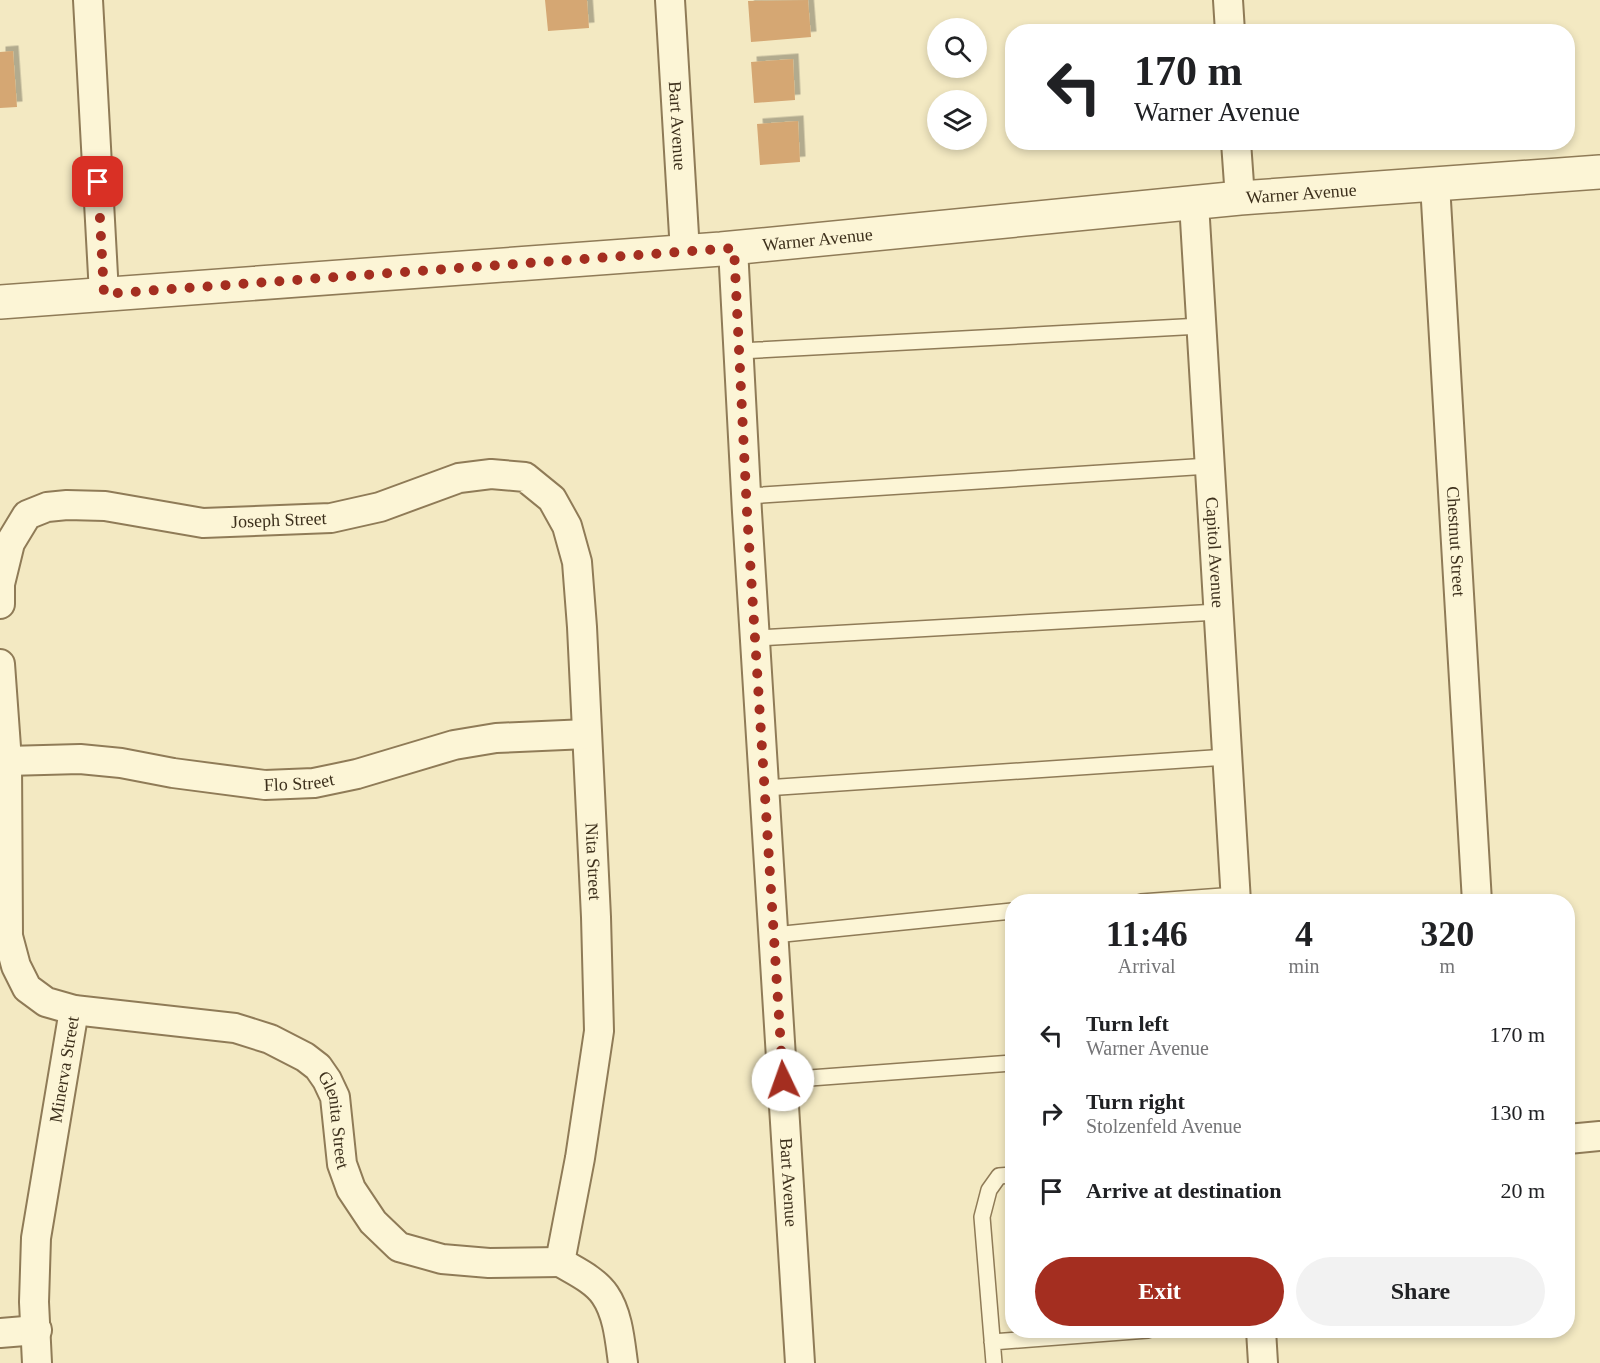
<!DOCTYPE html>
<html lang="en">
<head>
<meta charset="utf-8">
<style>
  body { margin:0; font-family:Georgia,serif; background:#f2f2f2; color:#202124; height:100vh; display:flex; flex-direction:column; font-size:22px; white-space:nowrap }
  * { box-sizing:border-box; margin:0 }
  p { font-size:20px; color:#757577 }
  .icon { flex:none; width:33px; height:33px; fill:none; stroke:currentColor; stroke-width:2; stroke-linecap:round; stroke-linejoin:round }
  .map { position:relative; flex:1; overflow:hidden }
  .details { position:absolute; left:1005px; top:894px; width:570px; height:444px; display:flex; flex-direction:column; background:#fff; border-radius:24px; box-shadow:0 3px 9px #0003 }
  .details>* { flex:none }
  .guide { position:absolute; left:1005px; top:24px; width:570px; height:126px; border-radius:24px; box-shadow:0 3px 9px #0003; background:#fff; color:#202124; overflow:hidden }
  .tools { position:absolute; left:927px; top:18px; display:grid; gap:12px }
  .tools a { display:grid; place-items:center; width:60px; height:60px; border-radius:50%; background:#fff; box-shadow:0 3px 9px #0003; font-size:30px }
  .pin { position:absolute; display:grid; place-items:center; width:51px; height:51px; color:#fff; margin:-26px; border-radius:12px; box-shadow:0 3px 9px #0006 }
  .me { position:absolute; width:66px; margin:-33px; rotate:357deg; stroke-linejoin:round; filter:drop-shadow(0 0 4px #0008) }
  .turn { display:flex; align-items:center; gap:21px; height:126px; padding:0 30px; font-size:27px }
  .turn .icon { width:78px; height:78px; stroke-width:2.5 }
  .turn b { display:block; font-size:42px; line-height:51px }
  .eta { display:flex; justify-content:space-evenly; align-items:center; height:102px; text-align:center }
  .eta b { font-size:36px; font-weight:800; line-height:42px }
  .primary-button { display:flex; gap:12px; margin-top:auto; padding:12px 30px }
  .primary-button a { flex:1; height:69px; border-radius:36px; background:#a42e20; color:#fff; font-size:24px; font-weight:800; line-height:69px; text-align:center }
  .primary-button a+a { background:#f2f2f2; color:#202124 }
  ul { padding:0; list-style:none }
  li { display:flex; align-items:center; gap:18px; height:78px; padding:0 30px }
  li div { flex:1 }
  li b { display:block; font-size:22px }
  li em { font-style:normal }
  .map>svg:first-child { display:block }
  .building { fill:#d5a773; filter:url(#shadow) }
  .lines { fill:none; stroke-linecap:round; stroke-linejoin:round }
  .service-casing { stroke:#8f7b57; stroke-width:18 }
  .minor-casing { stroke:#8f7b57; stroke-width:32 }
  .tertiary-casing { stroke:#8f7b57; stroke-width:36 }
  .service { stroke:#fcf5d6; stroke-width:15 }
  .minor { stroke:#fcf5d6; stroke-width:28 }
  .tertiary { stroke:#fcf5d6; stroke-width:33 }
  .route { stroke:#a42e20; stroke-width:10; stroke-dasharray:0 18 }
  .labels { text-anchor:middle; stroke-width:4.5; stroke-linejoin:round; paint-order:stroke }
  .street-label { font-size:18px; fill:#3d301c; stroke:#f9f2d2 }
</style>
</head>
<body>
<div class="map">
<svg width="1600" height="1363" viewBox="0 0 1600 1363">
  <defs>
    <filter id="shadow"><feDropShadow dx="5.5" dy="-5.5" stdDeviation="0" flood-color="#0004"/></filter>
  </defs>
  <rect width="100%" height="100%" fill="#f3e9c2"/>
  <path class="building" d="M545 0H587L589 28 548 31Z
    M808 0 811 37 751 42 748 1Z
    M13 51 17 107 0 108V52Z
    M793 59 795 100 754 103 751 62Z
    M798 121 800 162 760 165 757 124Z"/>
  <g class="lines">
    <defs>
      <path id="service" d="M739 351 1201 326
        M747 496 1209 466
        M756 638 1218 612
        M765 788 1227 757
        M1141 902 1236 895
        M774 935 1012 911
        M783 1080 1012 1063
        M992 1342 1148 1330
        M994 1363 982 1217 989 1190 999 1176 1012 1175"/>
      <g id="minor">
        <path d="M88 0 104 294"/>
        <path id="s1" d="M670 0 685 252"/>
        <path d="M1228 0 1230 32"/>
        <path d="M1236 142 1240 198"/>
        <path id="s2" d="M1435 184 1477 902"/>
        <path id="s3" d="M1194 203 1236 902"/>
        <path id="s4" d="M733 248 747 512 800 1363"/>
        <path id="s5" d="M0 604V584L10 543 27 515 47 507 67 505 105 506 203 523 331 518 380 507 459 478 491 474 525 477 552 499 567 526 577 562 582 627 596 917 599 1031 580 1158 560 1262"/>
        <path id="s6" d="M0 664 7 761 8 936 16 966 27 988 46 1002 74 1010 235 1028 270 1039 305 1057 318 1067 327 1080 335 1097 342 1164 351 1189 373 1222 399 1247 442 1259 489 1263 560 1262"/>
        <path id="s7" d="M7 761 80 759 121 763 173 773 265 785 314 783 357 774 454 745 496 738 587 734"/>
        <path d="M1568 1139 1600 1136"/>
        <path d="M560 1262C575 1271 595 1280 605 1295 618 1314 620 1341 623 1363"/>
        <path d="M1261 1330 1263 1363"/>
        <path d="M0 1333 37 1330"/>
        <path id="s8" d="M37 1363 34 1302 36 1238 74 1010"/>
      </g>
      <g id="tertiary">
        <path id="s9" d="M0 302 721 249 1240 198 1600 172"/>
      </g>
    </defs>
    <use href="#service" class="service-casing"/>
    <use href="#minor" class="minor-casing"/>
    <use href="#tertiary" class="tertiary-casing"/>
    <use href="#service" class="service"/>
    <use href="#minor" class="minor"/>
    <use href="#tertiary" class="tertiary"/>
  </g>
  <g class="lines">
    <path class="route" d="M98 182 104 294 734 248 747 512 783 1080"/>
  </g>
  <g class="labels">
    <g class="street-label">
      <text dy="6" stroke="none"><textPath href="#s1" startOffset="126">Bart Avenue</textPath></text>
      <text dy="6" stroke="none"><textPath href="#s9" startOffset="1306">Warner Avenue</textPath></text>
      <text dy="6" stroke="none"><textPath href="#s9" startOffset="820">Warner Avenue</textPath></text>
      <text dy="6" stroke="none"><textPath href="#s5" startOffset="350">Joseph Street</textPath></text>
      <text dy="6" stroke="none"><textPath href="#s2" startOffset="358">Chestnut Street</textPath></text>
      <text dy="6" stroke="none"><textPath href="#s3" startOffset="350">Capitol Avenue</textPath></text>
      <text dy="6" stroke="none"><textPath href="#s7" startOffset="294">Flo Street</textPath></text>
      <text dy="6" stroke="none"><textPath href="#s5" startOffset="1006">Nita Street</textPath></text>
      <text dy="6" stroke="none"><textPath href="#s8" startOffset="296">Minerva Street</textPath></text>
      <text dy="6" stroke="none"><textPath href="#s6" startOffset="692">Glenita Street</textPath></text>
      <text dy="6" stroke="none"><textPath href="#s4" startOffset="936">Bart Avenue</textPath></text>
    </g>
  </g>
</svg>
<div class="tools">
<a><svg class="icon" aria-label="search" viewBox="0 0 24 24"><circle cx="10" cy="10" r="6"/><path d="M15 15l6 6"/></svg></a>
<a><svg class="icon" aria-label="layers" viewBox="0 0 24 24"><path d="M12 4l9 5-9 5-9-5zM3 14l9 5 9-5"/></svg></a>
</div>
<div class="pin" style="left:98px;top:182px;background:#d93025"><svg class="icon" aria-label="arrive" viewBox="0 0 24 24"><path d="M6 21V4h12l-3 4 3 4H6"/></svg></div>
<svg class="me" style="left:783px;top:1080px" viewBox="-20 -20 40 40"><circle r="19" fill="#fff"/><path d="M0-13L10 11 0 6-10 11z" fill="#a42e20"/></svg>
<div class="guide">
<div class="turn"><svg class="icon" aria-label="left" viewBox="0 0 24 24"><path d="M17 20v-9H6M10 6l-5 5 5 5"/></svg><div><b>170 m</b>Warner Avenue</div></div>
</div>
<section class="details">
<div class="eta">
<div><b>11:46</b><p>Arrival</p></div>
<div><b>4</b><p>min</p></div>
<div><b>320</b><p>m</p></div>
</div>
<ul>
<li><svg class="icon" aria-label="left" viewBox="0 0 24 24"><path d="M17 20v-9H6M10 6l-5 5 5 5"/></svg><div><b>Turn left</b><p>Warner Avenue</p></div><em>170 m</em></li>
<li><svg class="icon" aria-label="right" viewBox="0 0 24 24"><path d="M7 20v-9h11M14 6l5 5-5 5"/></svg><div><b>Turn right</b><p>Stolzenfeld Avenue</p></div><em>130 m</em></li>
<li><svg class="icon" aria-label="arrive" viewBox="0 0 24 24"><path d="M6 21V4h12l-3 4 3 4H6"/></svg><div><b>Arrive at destination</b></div><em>20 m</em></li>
</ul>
<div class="primary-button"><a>Exit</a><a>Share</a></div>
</section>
</div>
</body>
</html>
